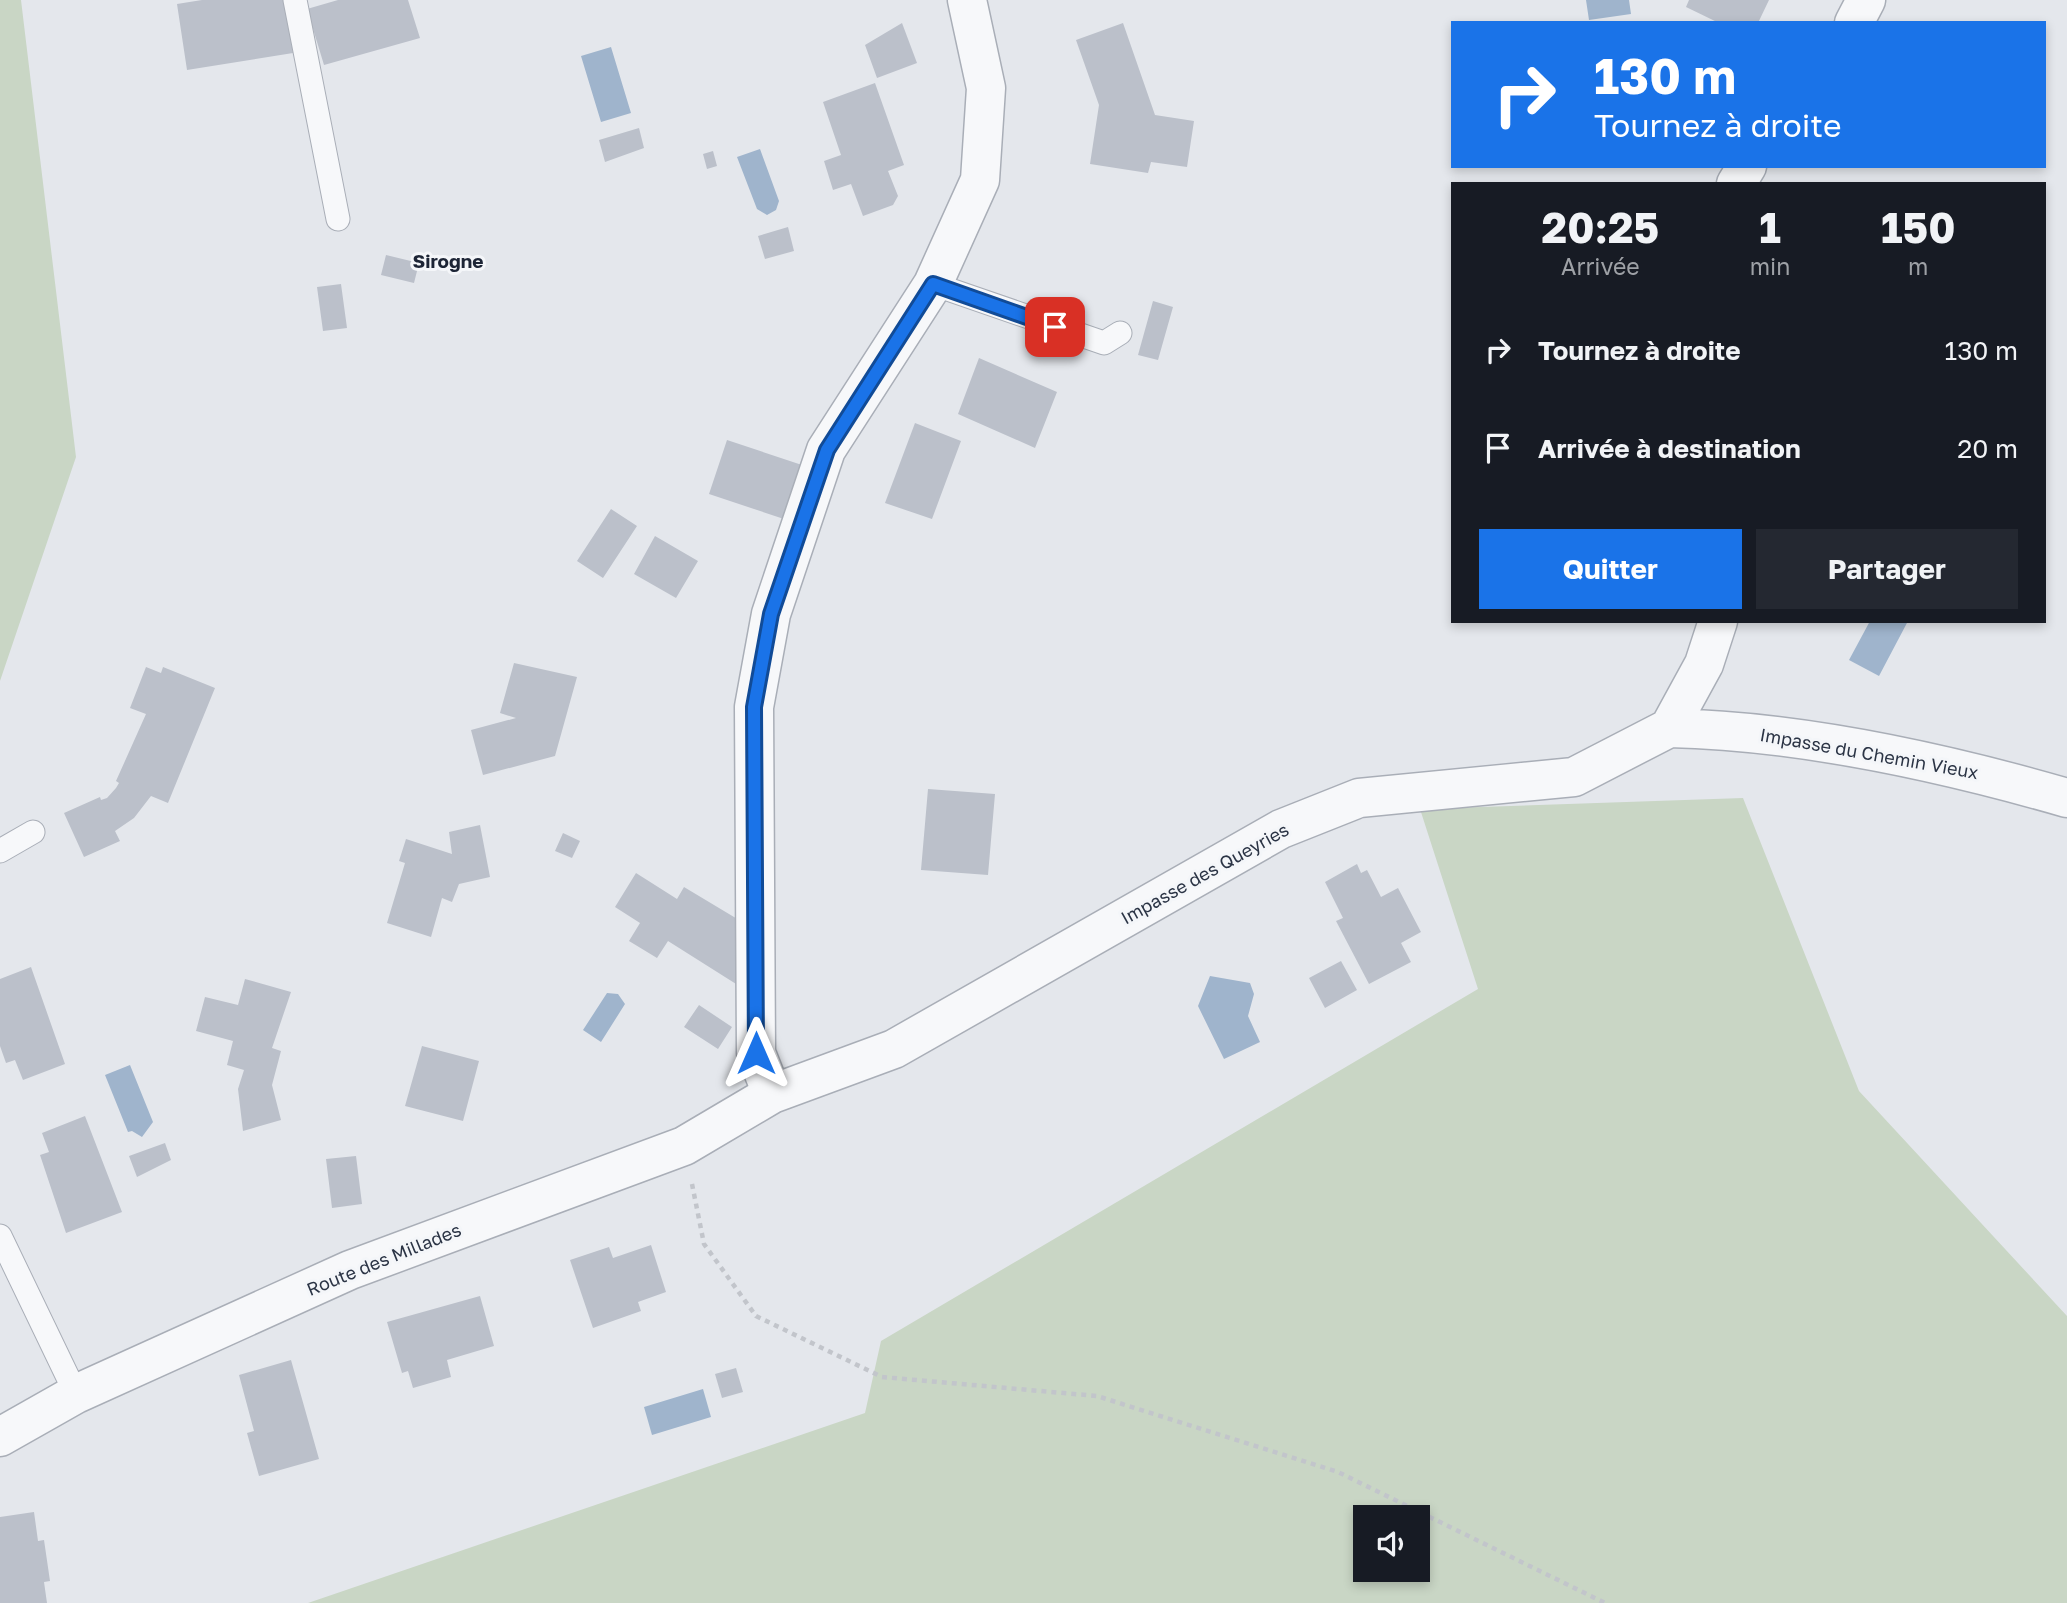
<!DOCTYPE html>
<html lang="fr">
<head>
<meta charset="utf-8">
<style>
  body { margin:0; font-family:"Golos Text",sans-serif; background:#242831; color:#f1f3f6; height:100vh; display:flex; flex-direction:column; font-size:26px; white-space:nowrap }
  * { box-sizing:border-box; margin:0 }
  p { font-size:23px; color:#9ea1a6 }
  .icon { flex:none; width:38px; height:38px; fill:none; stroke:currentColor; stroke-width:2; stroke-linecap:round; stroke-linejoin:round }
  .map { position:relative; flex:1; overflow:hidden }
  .sheet { position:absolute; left:1451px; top:182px; width:595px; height:441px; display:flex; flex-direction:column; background:#171b24; border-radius:0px; box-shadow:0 4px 10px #0003 }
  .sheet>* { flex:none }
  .hud { position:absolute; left:1451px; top:21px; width:595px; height:147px; border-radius:0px; box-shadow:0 4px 10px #0003; background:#1a73e8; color:#fff; overflow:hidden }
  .tools { position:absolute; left:1353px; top:1505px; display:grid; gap:14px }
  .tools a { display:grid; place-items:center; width:77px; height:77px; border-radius:0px; background:#171b24; box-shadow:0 4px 10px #0003; font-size:35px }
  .pin { position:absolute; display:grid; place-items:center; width:60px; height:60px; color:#fff; margin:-30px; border-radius:14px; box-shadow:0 4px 10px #0006 }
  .me { position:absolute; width:77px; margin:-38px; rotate:0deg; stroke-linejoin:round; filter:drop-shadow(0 0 5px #0008) }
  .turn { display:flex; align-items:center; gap:24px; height:147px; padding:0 28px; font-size:32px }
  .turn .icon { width:91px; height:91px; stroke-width:2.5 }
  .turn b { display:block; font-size:49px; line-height:60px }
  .eta { display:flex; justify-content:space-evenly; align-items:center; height:119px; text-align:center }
  .eta b { font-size:42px; font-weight:700; line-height:49px }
  .primary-button { display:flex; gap:14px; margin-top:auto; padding:14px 28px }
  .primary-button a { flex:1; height:80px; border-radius:0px; background:#1a73e8; color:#fff; font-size:28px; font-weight:700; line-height:80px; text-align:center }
  .primary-button a+a { background:#242831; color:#f1f3f6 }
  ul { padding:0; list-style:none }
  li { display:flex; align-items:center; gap:21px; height:98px; padding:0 28px }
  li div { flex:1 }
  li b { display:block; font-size:26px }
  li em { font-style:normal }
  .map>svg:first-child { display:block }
  .green { fill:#c9d6c5; fill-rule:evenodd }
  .water { fill:#9fb4cc }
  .building { fill:#bbc0ca }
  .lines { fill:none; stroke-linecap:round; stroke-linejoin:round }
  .lane-casing { stroke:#a9aeb7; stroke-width:25 }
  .street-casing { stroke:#a9aeb7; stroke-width:41 }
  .path { stroke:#c2c5cb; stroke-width:4.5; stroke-dasharray:5 5; stroke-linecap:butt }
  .lane { stroke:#f7f8fa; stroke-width:23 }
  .street { stroke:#f7f8fa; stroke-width:38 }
  .route-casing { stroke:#114b97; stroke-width:18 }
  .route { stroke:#1a73e8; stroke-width:12 }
  .labels { text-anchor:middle; stroke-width:6; stroke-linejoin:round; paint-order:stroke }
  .street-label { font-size:18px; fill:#2b3445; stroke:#f4f6f9 }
  .neighbourhood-label { font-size:19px; font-weight:bold; fill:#1d2536; stroke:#f4f6f9 }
</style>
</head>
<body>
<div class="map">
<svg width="2067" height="1603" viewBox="0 0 2067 1603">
  <rect width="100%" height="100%" fill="#e4e7ec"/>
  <path class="green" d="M0 0H21L76 457 0 681Z
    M1743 798 1859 1091 2067 1316V1603H308L865 1413 881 1341 1478 989 1420 809ZM1365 1517H1418V1570H1365Z"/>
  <path class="water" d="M1586 0H1629L1631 14 1589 20Z
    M611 47 631 113 601 122 581 56Z
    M760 149 779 201 776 210 767 215 757 209 737 157Z
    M1870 621H1908L1879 676 1849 660Z
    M1210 976 1250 983 1254 994 1248 1016 1260 1042 1224 1059 1198 1006Z
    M607 993 618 994 625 1004 601 1042 583 1030Z
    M130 1065 153 1122 142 1137 132 1131 128 1132 105 1075Z
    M703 1389 711 1417 652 1435 644 1407Z"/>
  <path class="building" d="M202 0H284L293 53 187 70 177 4Z
    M338 0H408L420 38 324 65 307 9Z
    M1689 0H1769L1758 23H1719L1686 7Z
    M902 23 917 63 877 78 865 45Z
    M1123 23 1155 115 1194 121 1187 167 1151 162 1148 173 1090 164 1099 105 1076 40Z
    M875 83 904 165 888 171 898 196 893 205 863 216 851 184 833 190 824 161 841 155 823 102Z
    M639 128 644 148 605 162 599 140Z
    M713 151 717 166 707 169 703 154Z
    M788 227 794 251 765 259 758 236Z
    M386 255 419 263 414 283 381 275Z
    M341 284 347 328 323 331 317 287Z
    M1153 301 1173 307 1158 360 1138 355Z
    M979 358 1057 392 1035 448 958 414Z
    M915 423 961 441 932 519 885 503Z
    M727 440 808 467 790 521 709 494Z
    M611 509 637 526 603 578 577 561Z
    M655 536 698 561 676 598 634 574Z
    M514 663 577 677 555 756 483 775 471 730 516 718 500 713Z
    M146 667 161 673 163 667 215 688 168 803 151 796 134 818 115 831 120 841 84 857 64 813 100 797 101 800 107 798 116 788 119 783 116 781 146 714 130 708Z
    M928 789 995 794 988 875 921 870Z
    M480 825 490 877 459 884 452 902 442 898 431 937 387 923 405 863 399 861 406 839 452 854 449 832Z
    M563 833 580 841 572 858 555 851Z
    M1357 864 1361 873 1367 870 1381 897 1398 888 1421 932 1401 943 1411 962 1369 984 1336 921 1343 918 1325 882Z
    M636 873 677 899 684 887 749 926 744 989 668 941 657 958 629 941 640 923 615 907Z
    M1341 961 1357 990 1325 1008 1309 978Z
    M31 967 65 1064 23 1080 15 1060 6 1063 0 1046V979Z
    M245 979 291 992 272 1048 281 1051 272 1085 281 1120 243 1131 238 1089 244 1070 227 1065 233 1041 196 1031 205 997 238 1005Z
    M699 1005 732 1027 718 1049 684 1027Z
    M422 1046 479 1061 463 1121 405 1106Z
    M85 1116 122 1212 66 1233 40 1155 49 1152 42 1133Z
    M165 1143 171 1160 137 1177 129 1156Z
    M356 1156 362 1204 332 1208 326 1159Z
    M651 1245 666 1292 638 1302 641 1311 593 1328 570 1260 609 1247 613 1258Z
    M480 1296 494 1346 447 1360 451 1377 413 1388 408 1371 402 1373 387 1322Z
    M291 1360 319 1459 259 1476 247 1433 254 1431 239 1375Z
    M736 1368 743 1392 722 1398 715 1374Z
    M34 1512 38 1541 44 1540 50 1581 44 1582 47 1603H0V1517Z"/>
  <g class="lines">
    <defs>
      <path id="lane" d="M295 0 338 219
        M933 284 1104 343 1120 333
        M0 851 33 832
        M0 1236 76 1394"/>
      <path id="street" d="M1854 23 1866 0
        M1736 184 1747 166
        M1669 728C1802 731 1939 761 2067 798
        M772 1094 756 1053 754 707 771 614 826 450 933 284 980 180 986 88 967 0
        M0 1437 76 1394 350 1270 684 1146 772 1094 894 1049 1281 829 1359 798 1574 777 1669 728 1704 664 1718 621"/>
    </defs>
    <use href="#lane" class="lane-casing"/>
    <use href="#street" class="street-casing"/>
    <path class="path" d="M692 1184 704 1244 756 1316 882 1377 1097 1396 1338 1472 1605 1603"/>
    <use href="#lane" class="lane"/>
    <use href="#street" class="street"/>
  </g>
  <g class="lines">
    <defs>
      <path id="route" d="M756 1053 754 707 771 614 827 450 933 284 1055 327"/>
    </defs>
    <use href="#route" class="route-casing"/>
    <use href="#route" class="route"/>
  </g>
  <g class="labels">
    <g class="street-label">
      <text transform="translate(1869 754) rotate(10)" y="6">Impasse du Chemin Vieux</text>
      <text transform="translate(1205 874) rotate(-29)" y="6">Impasse des Queyries</text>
      <text transform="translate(384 1260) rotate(-22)" y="6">Route des Millades</text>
    </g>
    <g class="neighbourhood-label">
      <text x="448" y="268">Sirogne</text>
    </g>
  </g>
</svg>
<div class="tools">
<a><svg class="icon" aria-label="sound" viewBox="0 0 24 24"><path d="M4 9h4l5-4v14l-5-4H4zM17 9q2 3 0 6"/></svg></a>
</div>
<div class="pin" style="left:1055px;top:327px;background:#d93025"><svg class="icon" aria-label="arrive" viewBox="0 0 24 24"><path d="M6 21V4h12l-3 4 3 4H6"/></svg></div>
<svg class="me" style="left:756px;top:1053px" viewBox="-20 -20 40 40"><path d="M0-17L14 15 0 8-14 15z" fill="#1a73e8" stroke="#fff" stroke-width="4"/></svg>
<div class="hud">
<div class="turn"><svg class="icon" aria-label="right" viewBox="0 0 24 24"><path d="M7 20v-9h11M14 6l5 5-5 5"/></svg><div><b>130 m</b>Tournez à droite</div></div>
</div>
<section class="sheet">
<div class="eta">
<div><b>20:25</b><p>Arrivée</p></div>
<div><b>1</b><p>min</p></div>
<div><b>150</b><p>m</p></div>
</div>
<ul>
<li><svg class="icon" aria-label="right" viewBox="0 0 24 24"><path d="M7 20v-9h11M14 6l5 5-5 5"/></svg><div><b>Tournez à droite</b></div><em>130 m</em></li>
<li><svg class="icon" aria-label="arrive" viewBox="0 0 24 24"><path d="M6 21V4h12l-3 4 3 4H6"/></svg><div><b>Arrivée à destination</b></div><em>20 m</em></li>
</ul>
<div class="primary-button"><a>Quitter</a><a>Partager</a></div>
</section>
</div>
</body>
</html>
